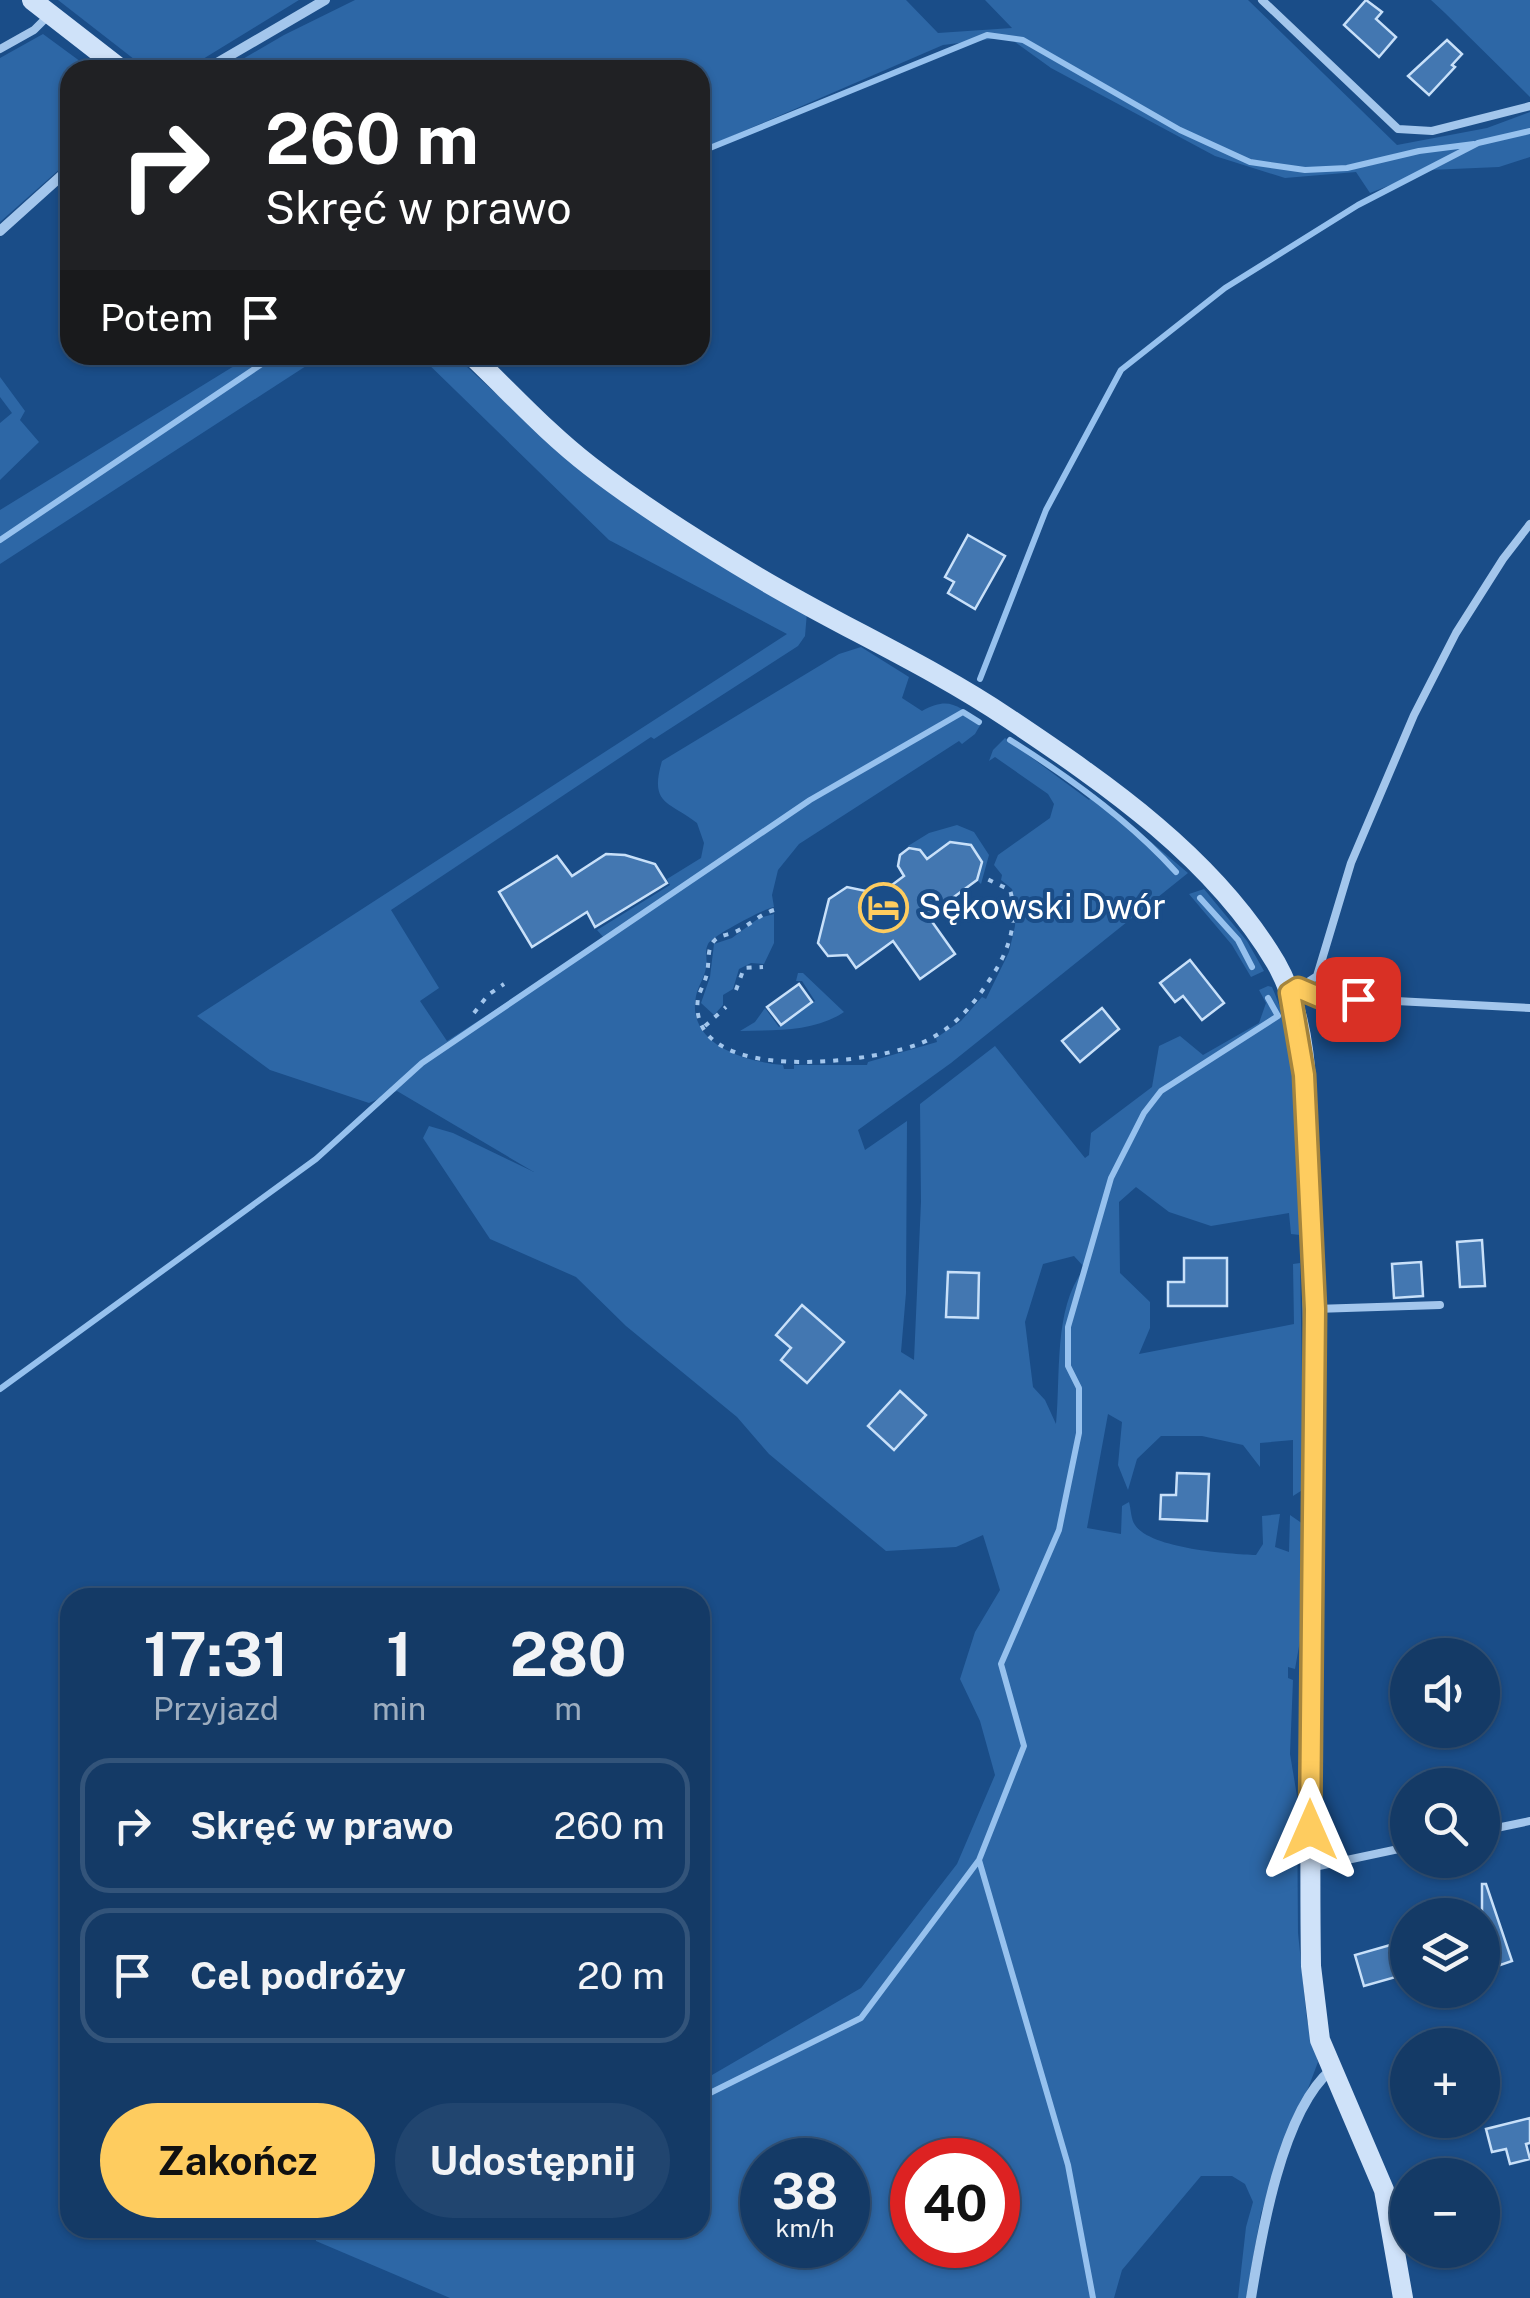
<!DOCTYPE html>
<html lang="pl">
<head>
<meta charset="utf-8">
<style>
  body { margin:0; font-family:"Public Sans",sans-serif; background:#21456f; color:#f1f3f6; height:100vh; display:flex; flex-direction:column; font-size:38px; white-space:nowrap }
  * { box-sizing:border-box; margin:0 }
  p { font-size:32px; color:#9dadbf }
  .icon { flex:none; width:55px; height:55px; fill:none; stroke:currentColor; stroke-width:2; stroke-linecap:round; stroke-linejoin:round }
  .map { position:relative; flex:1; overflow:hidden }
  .drawer { position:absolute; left:60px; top:1588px; width:650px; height:650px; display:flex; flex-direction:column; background:#143a66; border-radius:30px; box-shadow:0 2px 8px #0004,0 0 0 2px #33547a }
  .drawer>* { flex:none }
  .top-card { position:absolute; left:60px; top:60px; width:650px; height:305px; border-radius:30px; box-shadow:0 2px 8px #0004,0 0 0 2px #33547a; background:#202124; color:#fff; overflow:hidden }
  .fabs { position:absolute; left:1390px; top:1638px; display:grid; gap:20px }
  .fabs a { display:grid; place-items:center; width:110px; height:110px; border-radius:50%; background:#143a66; box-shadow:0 2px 8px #0004,0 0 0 2px #33547a; font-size:50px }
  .speed { position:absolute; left:740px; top:2138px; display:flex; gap:20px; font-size:50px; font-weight:700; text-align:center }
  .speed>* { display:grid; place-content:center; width:130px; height:130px; border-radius:50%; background:#143a66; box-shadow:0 2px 8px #0004,0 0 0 2px #33547a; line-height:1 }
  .speed small { font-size:25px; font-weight:400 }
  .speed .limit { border:15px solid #d22; background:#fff; color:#111 }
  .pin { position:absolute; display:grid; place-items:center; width:85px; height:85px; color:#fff; margin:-42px; border-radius:20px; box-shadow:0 5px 15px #0006 }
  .me { position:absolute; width:110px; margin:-55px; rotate:0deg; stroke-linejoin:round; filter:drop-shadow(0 0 8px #0008) }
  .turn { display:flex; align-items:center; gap:35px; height:210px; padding:0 40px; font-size:45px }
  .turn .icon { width:130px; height:130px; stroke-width:2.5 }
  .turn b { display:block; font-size:70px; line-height:85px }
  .then { display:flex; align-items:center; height:95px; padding:0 40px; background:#0003; gap:20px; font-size:38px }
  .eta { display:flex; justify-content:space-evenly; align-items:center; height:170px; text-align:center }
  .eta b { font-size:60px; font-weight:700; line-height:70px }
  .primary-button { display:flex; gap:20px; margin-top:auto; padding:20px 40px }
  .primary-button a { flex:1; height:115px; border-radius:60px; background:#fecc5f; color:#111; font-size:40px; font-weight:700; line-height:115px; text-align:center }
  .primary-button a+a { background:#21456f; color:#f1f3f6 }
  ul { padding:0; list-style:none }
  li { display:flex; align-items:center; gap:30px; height:135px; margin:0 20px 15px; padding:0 20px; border:5px solid #33547a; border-radius:30px }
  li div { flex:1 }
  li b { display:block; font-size:38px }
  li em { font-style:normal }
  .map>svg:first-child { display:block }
  .green { fill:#2d67a6; fill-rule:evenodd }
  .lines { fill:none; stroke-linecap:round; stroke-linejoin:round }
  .stream { stroke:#96c1ee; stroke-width:6 }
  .building { fill:#4377b1; stroke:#c8e0f9; stroke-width:2.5 }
  .path { stroke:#a3c6ec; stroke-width:4; stroke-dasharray:5 8; stroke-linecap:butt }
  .lane { stroke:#a3c6ec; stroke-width:8 }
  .street { stroke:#a3c6ec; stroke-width:10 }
  .secondary { stroke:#cfe2f9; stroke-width:20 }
  .route-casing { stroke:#a5853e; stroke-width:25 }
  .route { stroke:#fecc5f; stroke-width:18 }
  .labels { text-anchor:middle; stroke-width:8; stroke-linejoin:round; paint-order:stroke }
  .poi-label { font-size:35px; fill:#fff; stroke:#1a4d88; text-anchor:start }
</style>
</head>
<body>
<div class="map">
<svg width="1530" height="2298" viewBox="0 0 1530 2298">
  <rect width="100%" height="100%" fill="#1a4d88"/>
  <path class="green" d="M58 0H299L185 70H148Z
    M355 0H906L938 33 1012 28 985 0H1248L1397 145 1487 128 1530 112V157L1499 167 1429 170 1370 193 1356 172 1285 178 1215 156 1051 68 1008 37 943 45 700 150V70H224L284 35Z
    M1431 0H1530V97L1445 13Z
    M43 34 92 70H70V160L0 222V58Z
    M252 355H323L0 564V510Z
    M419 355H454L563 455 807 612 805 636 798 646 654 739 651 737 391 910 439 988 420 1001 447 1041 605 939 597 930 670 885 667 879 701 858 704 843 697 823C669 801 649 805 662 761L839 654 861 647 909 677 902 698 922 711C950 696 956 706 982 722L975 734 962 744 959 741 799 844 778 870 772 895 774 907C763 909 711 937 708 944 704 952 708 959 706 967 705 977 698 986 696 996 686 1045 747 1062 783 1065L784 1069H794V1065H867L868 1062 937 1042 936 1038 961 1021 982 997 986 999 1009 952 1015 926 1016 904 1012 889 1001 880 1002 875 994 865 998 855 1050 818 1054 804 1048 794 995 757 989 761 993 750 1005 738 1089 800 1094 794 1188 873 951 1063 858 1130 865 1150 907 1121 906 1293 901 1352 914 1360 921 1202 920 1104 995 1046 1085 1158 1089 1155 1091 1133 1152 1087 1159 1046 1180 1036 1203 1055 1259 1023 1266 1003 1259 990 1268 986 1272 987C1305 1062 1297 1155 1300 1235L1291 1234 1289 1213 1211 1226 1169 1212 1136 1187 1119 1202 1120 1273 1150 1302V1328L1139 1354 1294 1324 1293 1264 1300 1263 1304 1489 1293 1496V1440L1260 1443V1467L1243 1445 1202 1436H1161L1137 1459 1128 1490 1118 1465 1122 1422 1108 1414 1087 1528 1121 1534 1122 1506 1129 1502C1131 1509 1131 1520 1135 1525 1151 1549 1230 1554 1256 1555L1263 1544 1262 1516 1280 1514 1275 1547 1289 1552 1290 1515 1303 1524 1301 1635 1295 1669 1288 1667V1678L1293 1680 1290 1754 1297 1796 1298 1933 1307 2020 1318 2062 1261 2213 1246 2298H1238L1246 2227 1253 2202 1245 2184 1232 2176H1201L1122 2270 1114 2298H450L316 2241 314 2228H700V2082L861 1988 957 1864 995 1775 980 1721 960 1679 975 1632 1000 1590 983 1535 956 1547 886 1551 769 1454 737 1417 626 1326 576 1277 490 1239 423 1138 429 1126 453 1133 534 1172 397 1091 369 1103 270 1070 197 1016 787 634 609 540ZM1074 1256 1085 1268C1053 1306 1061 1376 1056 1424L1045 1400 1033 1387 1025 1322 1043 1264ZM762 2160H848V2245H762ZM912 2160H998V2245H912Z
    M0 377 25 411 20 420 39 442 0 480V423L12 413 0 397Z
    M957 825 974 832 989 855 981 884 977 880 981 862 927 859 920 850 908 846 929 833Z
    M1204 889 1247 941 1264 971 1251 977 1232 945 1189 894Z
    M774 914V943L764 964 751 963 739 969 733 989 723 995V1005L714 1015 701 1003 710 977 714 944 732 938 759 918Z
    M798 973H803L844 1012C815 1032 775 1030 740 1031L755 1022 765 1008 779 1027 815 1001 802 981H796Z"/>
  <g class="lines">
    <path class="stream" d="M700 152 987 35 1023 40 1180 130 1250 162 1305 170 1347 168 1419 151 1474 144
      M0 540 275 355
      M980 679 1046 510 1121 370 1225 288 1358 205 1478 143 1530 131
      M1010 740C1069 777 1129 820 1176 872
      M1200 898 1238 940 1252 967
      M0 1389 316 1159 422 1063 810 800 963 712 979 722
      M700 2098 861 2018 979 1860
      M1093 2298 1068 2165 979 1860 1024 1746 1001 1664 1059 1530 1079 1433V1388L1068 1366V1327L1111 1178 1144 1113 1161 1091 1278 1016 1268 998"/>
  </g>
  <path class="building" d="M1366 0 1382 12 1376 19 1396 37 1379 57 1344 25Z
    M1447 40 1462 54 1452 65 1455 67 1429 95 1408 76Z
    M968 535 1005 556 975 609 948 593 954 582 945 577Z
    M950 842 971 845 982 862 977 880 928 916 955 954 920 979 893 941 856 968 847 955 828 956 818 943 829 899 847 887 880 894 904 876 898 866 900 855 909 848 920 850 927 859Z
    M606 854 625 855 655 864 667 883 595 927 587 912 532 947 499 892 557 856 572 876Z
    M1190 960 1224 1003 1202 1020 1183 996 1175 1002 1160 983Z
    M799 984 812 1002 781 1025 767 1007Z
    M1102 1008 1119 1029 1080 1062 1062 1041Z
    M1482 1240 1485 1286 1460 1287 1457 1242Z
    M1184 1258H1227V1306H1168V1282H1184Z
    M1421 1262 1423 1296 1394 1298 1392 1264Z
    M948 1272 979 1273 978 1318 946 1317Z
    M802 1305 844 1342 807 1383 781 1360 791 1348 776 1335Z
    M900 1391 926 1415 894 1450 868 1426Z
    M1177 1473 1209 1474 1207 1521 1160 1519 1161 1495H1176Z
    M1482 1884H1486L1512 1961 1486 1970 1482 1958Z
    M1408 1940V1960L1399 1962 1403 1975 1364 1986 1355 1955Z
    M1530 2118V2143L1526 2144 1530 2159 1510 2164 1506 2149 1492 2152 1486 2129Z"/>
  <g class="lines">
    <path class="path" d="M774 910C758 915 749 926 735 932 728 935 719 935 714 941 706 949 710 966 706 977 704 984 700 991 698 998 685 1089 883 1063 928 1040 957 1025 975 1003 992 976 1009 951 1019 919 1010 890L987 879
      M736 990 744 968 763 967
      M474 1013 488 995 504 984
      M705 1026 726 1007"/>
    <path class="lane" d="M1262 0 1398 129 1432 131 1530 106
      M0 49 34 30 49 15
      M1298 989 1319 997 1530 1008
      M1294 991 1317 976 1351 863 1414 715 1456 633 1503 559 1530 524
      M1315 1309 1440 1305
      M1482 1831 1530 1821
      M1314 1867 1408 1847"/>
    <path class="street" d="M205 70 325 0
      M0 231 70 168
      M1251 2298C1261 2236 1282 2111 1331 2070"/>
    <path class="secondary" d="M32 0 122 70
      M471 355C510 392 547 433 590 466 640 505 696 540 751 573 835 624 926 663 1008 718 1108 785 1214 858 1276 963 1314 1029 1306 1119 1309 1193 1321 1450 1307 1708 1311 1966L1320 2040 1384 2190 1403 2298"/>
  </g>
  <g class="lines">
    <defs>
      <path id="route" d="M1310 1830 1315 1309 1304 1075 1290 993 1298 988 1319 997 1358 999"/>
    </defs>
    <use href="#route" class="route-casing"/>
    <use href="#route" class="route"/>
  </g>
  <defs>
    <symbol id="hotel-ring" viewBox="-11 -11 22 22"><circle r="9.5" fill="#1a4d88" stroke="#fecc5f" stroke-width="1.5"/><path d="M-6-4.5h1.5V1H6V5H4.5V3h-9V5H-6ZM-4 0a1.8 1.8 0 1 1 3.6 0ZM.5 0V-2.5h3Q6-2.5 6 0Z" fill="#fecc5f"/></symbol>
  </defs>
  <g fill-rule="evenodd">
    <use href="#hotel-ring" x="856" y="880" width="55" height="55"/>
  </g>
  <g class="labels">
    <g class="poi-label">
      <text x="918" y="919">Sękowski Dwór</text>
    </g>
  </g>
</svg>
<div class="fabs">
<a><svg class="icon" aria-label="sound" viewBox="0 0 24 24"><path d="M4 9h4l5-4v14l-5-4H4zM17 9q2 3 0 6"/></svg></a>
<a><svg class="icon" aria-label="search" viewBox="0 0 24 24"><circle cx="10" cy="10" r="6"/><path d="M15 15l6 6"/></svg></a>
<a><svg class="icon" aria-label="layers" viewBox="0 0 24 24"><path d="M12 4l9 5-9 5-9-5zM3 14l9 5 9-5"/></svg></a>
<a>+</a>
<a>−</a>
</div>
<div class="speed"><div>38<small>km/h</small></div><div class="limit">40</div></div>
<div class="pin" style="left:1358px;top:999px;background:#d93025"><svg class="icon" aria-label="arrive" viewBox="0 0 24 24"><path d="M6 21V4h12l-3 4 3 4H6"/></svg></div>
<svg class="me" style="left:1310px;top:1830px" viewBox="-20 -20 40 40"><path d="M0-17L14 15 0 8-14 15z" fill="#fecc5f" stroke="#fff" stroke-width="4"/></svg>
<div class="top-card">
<div class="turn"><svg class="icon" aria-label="right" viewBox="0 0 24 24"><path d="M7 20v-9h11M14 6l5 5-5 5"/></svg><div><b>260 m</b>Skręć w prawo</div></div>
<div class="then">Potem<svg class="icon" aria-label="arrive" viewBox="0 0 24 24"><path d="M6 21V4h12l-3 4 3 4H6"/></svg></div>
</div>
<section class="drawer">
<div class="eta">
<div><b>17:31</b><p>Przyjazd</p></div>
<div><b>1</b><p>min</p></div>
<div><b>280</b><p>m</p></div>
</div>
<ul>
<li><svg class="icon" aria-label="right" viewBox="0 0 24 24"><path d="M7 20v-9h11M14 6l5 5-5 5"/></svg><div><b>Skręć w prawo</b></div><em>260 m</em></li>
<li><svg class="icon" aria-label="arrive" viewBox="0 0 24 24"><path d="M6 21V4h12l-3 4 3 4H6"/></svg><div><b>Cel podróży</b></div><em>20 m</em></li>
</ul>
<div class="primary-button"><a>Zakończ</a><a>Udostępnij</a></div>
</section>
</div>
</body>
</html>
